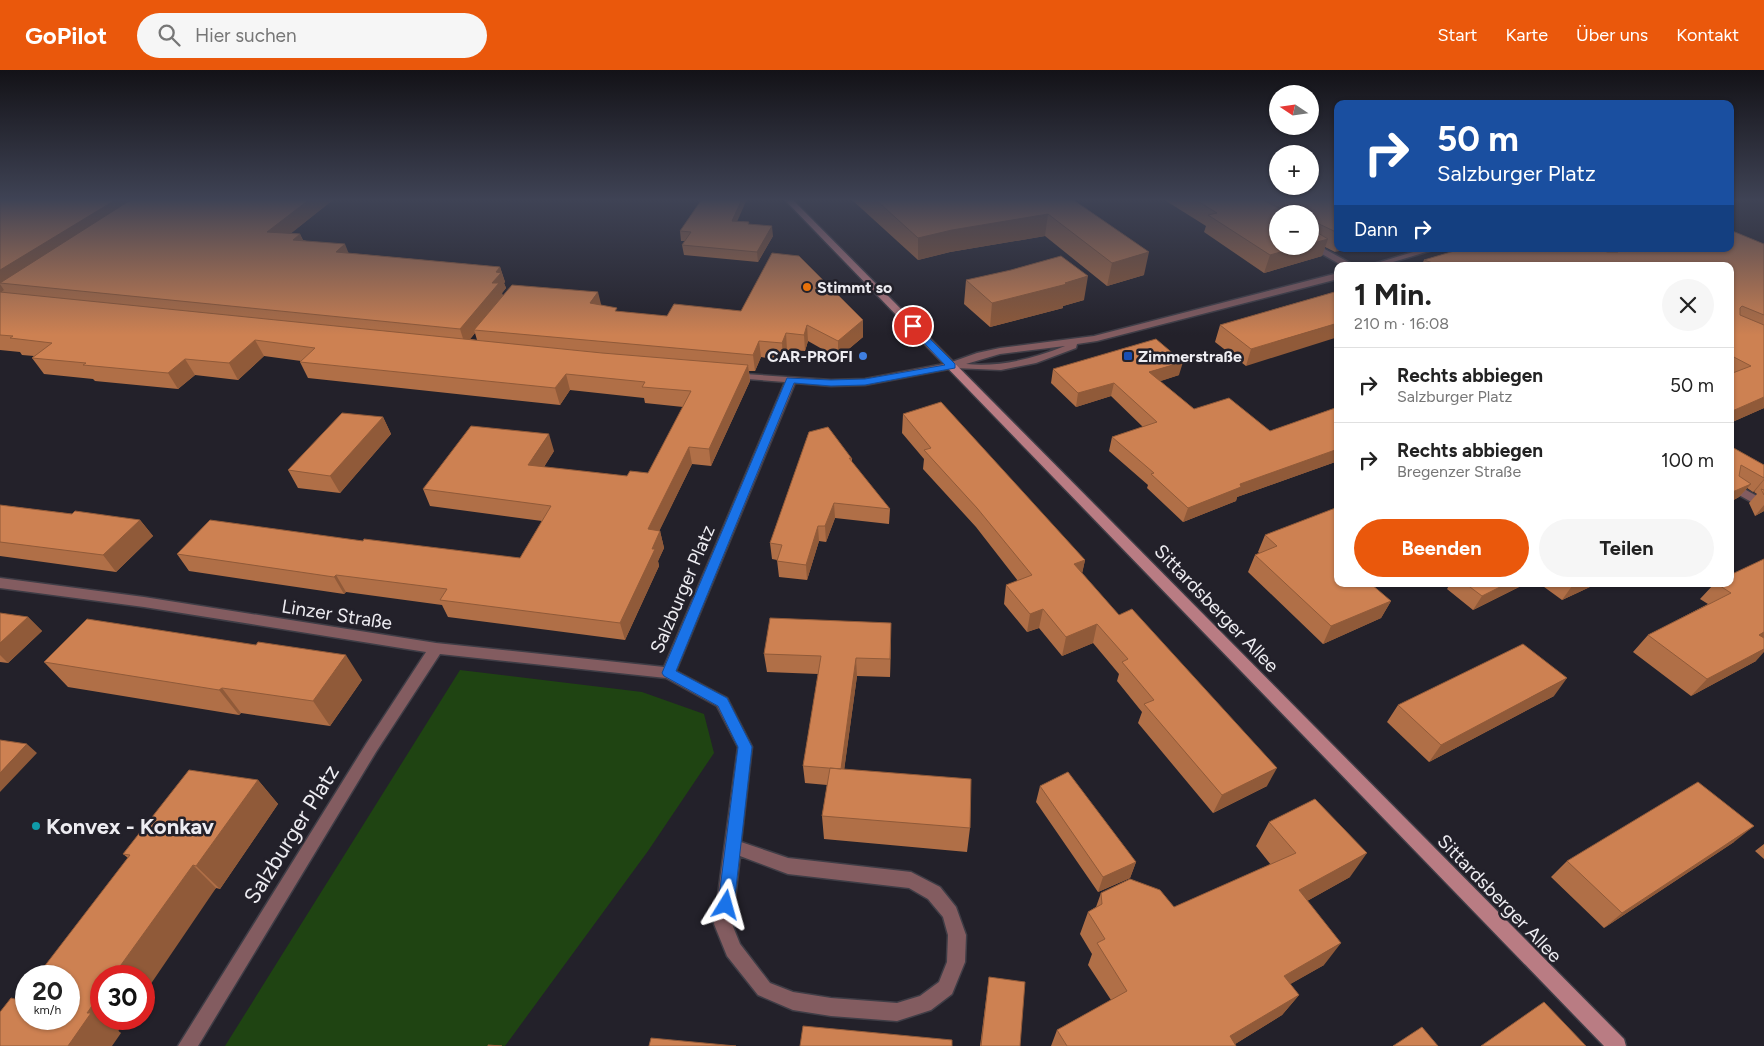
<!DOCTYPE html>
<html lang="de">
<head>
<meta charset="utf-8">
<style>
  body { margin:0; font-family:Figtree,sans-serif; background:#f6f6f6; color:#222; height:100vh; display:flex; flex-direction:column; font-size:19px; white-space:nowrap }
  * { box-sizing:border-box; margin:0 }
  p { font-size:16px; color:#767676 }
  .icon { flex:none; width:28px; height:28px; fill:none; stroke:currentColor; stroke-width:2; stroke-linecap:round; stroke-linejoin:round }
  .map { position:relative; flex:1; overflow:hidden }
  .drawer { position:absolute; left:1334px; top:192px; width:400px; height:325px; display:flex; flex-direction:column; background:#fff; border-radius:10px; box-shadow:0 1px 4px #0004 }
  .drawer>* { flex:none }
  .guide { position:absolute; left:1334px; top:30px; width:400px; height:152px; border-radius:10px; box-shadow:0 1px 4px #0004; background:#1a4fa0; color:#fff; overflow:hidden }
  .needle { width:32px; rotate:283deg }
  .controls { position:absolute; left:1269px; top:15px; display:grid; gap:10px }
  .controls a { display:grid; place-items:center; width:50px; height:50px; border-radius:50%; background:#fff; box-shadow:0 1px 4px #0004; font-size:25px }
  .speed { position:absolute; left:15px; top:895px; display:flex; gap:10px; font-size:25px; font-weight:700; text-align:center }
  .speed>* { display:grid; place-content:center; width:65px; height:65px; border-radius:50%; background:#fff; box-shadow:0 1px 4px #0004; line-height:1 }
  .speed small { font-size:12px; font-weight:400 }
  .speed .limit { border:8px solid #d22; background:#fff; color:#111 }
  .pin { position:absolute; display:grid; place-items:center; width:42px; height:42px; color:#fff; margin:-21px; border:2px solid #fff; border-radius:50%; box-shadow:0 1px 5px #0007 }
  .me { position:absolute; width:55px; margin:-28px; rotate:8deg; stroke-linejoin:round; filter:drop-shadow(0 0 4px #0008) }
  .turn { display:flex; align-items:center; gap:18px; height:105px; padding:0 20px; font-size:22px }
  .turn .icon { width:65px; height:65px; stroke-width:2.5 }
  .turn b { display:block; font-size:35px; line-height:42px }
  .then { display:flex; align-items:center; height:48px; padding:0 20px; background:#0003; gap:10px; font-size:19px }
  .round { display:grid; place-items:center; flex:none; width:52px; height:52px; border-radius:26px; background:#f6f6f6 }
  .summary { display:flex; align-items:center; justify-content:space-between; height:85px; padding:0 20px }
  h1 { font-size:30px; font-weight:700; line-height:38px }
  .action { display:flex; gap:10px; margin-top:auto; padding:10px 20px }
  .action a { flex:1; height:58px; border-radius:30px; background:#ea580c; color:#fff; font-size:20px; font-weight:700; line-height:58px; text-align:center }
  .action a+a { background:#f6f6f6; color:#222 }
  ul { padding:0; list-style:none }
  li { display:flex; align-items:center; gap:15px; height:75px; padding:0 20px; border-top:1px solid #e0e0e0 }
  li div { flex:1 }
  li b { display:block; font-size:19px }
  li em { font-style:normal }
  header { display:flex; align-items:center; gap:30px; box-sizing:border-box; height:70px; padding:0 25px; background:#ea580c; color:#fff }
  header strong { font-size:24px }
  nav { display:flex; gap:28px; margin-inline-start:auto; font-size:18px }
  .search { width:350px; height:45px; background:#f6f6f6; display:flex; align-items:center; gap:12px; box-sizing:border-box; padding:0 18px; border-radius:28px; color:#767676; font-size:19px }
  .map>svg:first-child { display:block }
  .green { fill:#1f4412 }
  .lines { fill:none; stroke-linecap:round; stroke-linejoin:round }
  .street-casing { stroke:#3f3d46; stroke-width:3 }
  .secondary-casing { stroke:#3f3d46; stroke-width:3 }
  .street { fill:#835c60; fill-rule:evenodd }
  .secondary { fill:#b97c83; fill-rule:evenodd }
  .wall { fill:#b06f47; fill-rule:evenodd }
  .shaded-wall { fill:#905a39 }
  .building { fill:#cd8152; stroke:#905a39 }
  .route { fill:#1a73e8; stroke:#114b97 }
  .food-dot { fill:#e8710a; stroke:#23212a; stroke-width:2 }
  .shop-dot { fill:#3f7fe0; stroke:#23212a; stroke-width:2 }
  .transit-dot { fill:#1a4fb4; stroke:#23212a; stroke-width:2 }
  .culture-dot { fill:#0f9aa8; stroke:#23212a; stroke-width:2 }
  .labels { text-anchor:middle; stroke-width:5; stroke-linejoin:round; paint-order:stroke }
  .far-poi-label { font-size:16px; font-weight:bold; fill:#edecf1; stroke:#23212a; text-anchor:start }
  .street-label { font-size:19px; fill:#edecf1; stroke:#23212a }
  .near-poi-label { font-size:22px; font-weight:bold; fill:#edecf1; stroke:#23212a; text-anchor:start }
  .near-street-label { font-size:22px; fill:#edecf1; stroke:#23212a }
</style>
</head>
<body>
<header>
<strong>GoPilot</strong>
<div class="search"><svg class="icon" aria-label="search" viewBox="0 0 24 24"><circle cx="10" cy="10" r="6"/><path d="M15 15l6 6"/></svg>Hier suchen</div>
<nav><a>Start</a><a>Karte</a><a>Über uns</a><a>Kontakt</a></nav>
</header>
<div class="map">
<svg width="1764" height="976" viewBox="0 0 1764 976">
  <rect width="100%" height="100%" fill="#23212a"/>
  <path class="green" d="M460 600 642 622 704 644 714 683 648 781 505 976H225Z"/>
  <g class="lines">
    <defs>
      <path id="street" d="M1310 171 1352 194 1353 196H1343L1308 176H1310Z
        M1423 179H1436L1380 196H1367Z
        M1338 203V209L1097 271 1077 274 1076 278 1036 293 1001 300 954 298 865 315 831 316 795 313 676 601 727 628 752 677 741 772 788 788 911 802 940 817 956 837 966 865 965 892 952 924 931 940 897 951 831 946 793 940 758 925 727 886 714 854 738 677 717 636 666 608 440 584 376 682 198 976H178L366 674 426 582 144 537 0 518V508L144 527 436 573 664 597 785 312 734 308 729 305 730 303 831 310 865 309 949 293 977 283 1000 278 1094 266ZM1065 276C1032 289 1002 297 966 294L1000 284ZM740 786 788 804 909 818 928 829 943 847 948 865 947 892 939 912 920 926 897 933 831 928 793 922 770 913 740 874 732 854Z
        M1730 411 1764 430V439L1730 420Z"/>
      <path id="secondary" d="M784 129H792L1624 969 1626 976H1604Z"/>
    </defs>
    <use href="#street" class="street-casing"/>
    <use href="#secondary" class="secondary-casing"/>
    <use href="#street" class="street"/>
    <use href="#secondary" class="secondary"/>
  </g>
  <path class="wall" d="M0 129H334L291 163 300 164 303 170 349 183 500 197 505 212 504 213 506 218 502 223 503 226 601 235 618 242 667 246 741 241 863 250V267L838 288 808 271 805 281 787 280 783 290 761 287 755 301H749L750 311 711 396 692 394 659 461H660L664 478 658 491 659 496 625 570 448 547 442 535 346 522 344 524 189 501 177 484 363 471 520 488 542 451 430 436 423 419 554 381 544 397 627 406 648 403 683 337 645 333 644 328 570 320 560 335 308 308 300 292 301 291 264 286 238 310 195 305 178 319 95 311 93 309 44 304 32 288 34 286 22 285 20 282 0 280ZM475 263 477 270 470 269 471 268Z
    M851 129H1072L1144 205 1107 216 1045 166 950 182 918 190Z
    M1163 129H1338V179L1335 182 1325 177 1322 186 1264 203 1204 162 1206 156Z
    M738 151 749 152V154L773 166 758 192 684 185 682 175 685 171H681L680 161Z
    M1764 174V338L1730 353V196H1421L1424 190 1461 179H1730Z
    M966 210 1084 230 1063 236V238L990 257 964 234Z
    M1338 221 1246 296 1215 272 1220 255Z
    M1053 299 1179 305 1160 311 1194 339 1270 361 1338 337V391L1237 427 1236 431 1183 452 1147 418 1148 415 1109 381 1112 367 1143 357 1111 326 1076 337 1051 313Z
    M903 344 1085 490 1082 503 1267 716 1213 743 1138 653 1142 642 1117 611 1119 604 1093 573 1062 586 1039 558 1027 562 1004 534 1006 515 1018 511 976 457 923 399 924 389 902 363Z
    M383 347 391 364 340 423 298 418 288 400Z
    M809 362 852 389V393L890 439 889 454 835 448 826 472 819 471 807 510 779 507 777 490 772 489 770 473Z
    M1730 376 1764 395V441L1755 446 1749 433 1757 424 1754 422 1755 421 1753 422 1747 418 1739 427 1730 432Z
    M0 435 72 444 140 450 153 466 116 502 0 486Z
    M1265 465 1338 514 1391 531 1381 548 1323 574 1248 502 1255 485 1259 483 1258 482Z
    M1450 514H1525L1473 540 1447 519Z
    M1540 514H1594L1592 516 1562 530Z
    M1714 514H1730L1756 591 1691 626 1633 582 1648 565 1708 534 1700 529Z
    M0 543 28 547 42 561 8 593 0 592Z
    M891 553 890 607 857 606 844 700 970 758 967 782 824 769 822 746 827 715 805 713 803 696 818 604 767 602 764 584Z
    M256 575 362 610 330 656 241 643 239 645 68 617 44 592Z
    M1554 626 1429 692 1387 652 1398 635Z
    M258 710 278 734 220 819 216 818 101 949H126L118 961 121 963 19 930 128 788 123 784Z
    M1040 716 1136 792 1130 808 1098 822 1036 732Z
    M1269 752 1350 807 1307 831 1324 895 1290 914 1299 925 1282 945 1235 974 1236 976H1051L1057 960 1111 930 1088 895 1092 884 1080 864 1088 842 1096 837 1101 823 1174 837 1271 795 1256 776Z
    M1734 772 1604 858 1551 807 1567 791Z
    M1764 774V789L1755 781Z
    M989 907 1020 976H980Z"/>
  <path class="shaded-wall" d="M117 129H148L0 213V200Z
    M310 129H334L274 177 267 162Z
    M742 129H747L733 161 732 151Z
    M1048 144 1045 166 950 182 918 190V168L952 160Z
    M772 156 773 166 758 192 757 182Z
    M300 164 307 179 293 170Z
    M1328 169 1322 186 1264 203 1270 185 1301 176H1310V174Z
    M345 174 351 189 336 182Z
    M1338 175V179H1348L1335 182Z
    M1149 182 1144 205 1107 216 1112 193Z
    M500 197 505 212 504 213 506 218 502 223 503 229 474 260 475 263 465 275 460 259 492 213 496 202Z
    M1088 206 1084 230 1063 236V238L990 257 992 233Z
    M0 214 4 220 0 223Z
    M598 222 602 238 590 233Z
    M863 250V267L838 288V271Z
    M1338 253V267L1246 296 1251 279Z
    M807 255 808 271 805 281 804 265Z
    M786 263 787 280 783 290 782 273Z
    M255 270 264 286 238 310 229 293Z
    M759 271 761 287 755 301 753 285Z
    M185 289 195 305 178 319 168 303Z
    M1183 292 1179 305 1146 316 1149 302Z
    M748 295 750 311 711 396 709 379Z
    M566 304 570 320 560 335 555 318Z
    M1114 313 1111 326 1076 337 1078 323Z
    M1764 327V338L1730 353V342Z
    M383 347 391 364 340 423 330 406Z
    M549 364 554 381 534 412 528 395Z
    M689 377 692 394 652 476 648 459Z
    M1338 379V391L1237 427 1236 431 1183 452 1188 438 1240 414Z
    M1764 409V410L1755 421 1753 422Z
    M1751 414 1739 427 1730 432V423Z
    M834 433 835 448 826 472 825 456Z
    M1764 435V441L1755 446Z
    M140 450 153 466 116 502 103 485Z
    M818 456 819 471 807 510 806 495Z
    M660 461 664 478 658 491 659 496 625 570 620 553 652 479Z
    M1085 490 1081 509 1074 494Z
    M336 505 346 522 344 524 334 507Z
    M1506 514H1525L1473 540 1482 526Z
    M1578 514H1594L1592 516 1562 530 1572 516Z
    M1391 531 1381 548 1323 574 1331 556Z
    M1043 539 1039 558 1027 562 1030 544Z
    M28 547 42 561 8 593 0 585V573Z
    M891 553V572L890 607V589Z
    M1097 554 1093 573 1062 586 1066 567Z
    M1764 562V570L1759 565Z
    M1764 579V582L1756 591 1691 626 1707 609Z
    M346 585 362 610 330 656 313 631Z
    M856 588 857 606 842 716 841 699Z
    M1567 608 1554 626 1429 692 1441 675Z
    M222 618 241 643 239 645 219 620Z
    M27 674 37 683 0 722V703Z
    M1277 698 1267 716 1213 743 1222 725Z
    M258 710 278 734 220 819 196 796Z
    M1754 756 1734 772 1604 858 1622 843Z
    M1367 783 1350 807 1284 844 1299 820Z
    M1136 792 1130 808 1098 822 1103 807Z
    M193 795 216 818 144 924V906H113Z
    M1341 873 1324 895 1268 927 1284 906Z
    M101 923V949H126L118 961 121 963 112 976H68L87 943Z
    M1299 925 1282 945 1232 976 1230 966Z"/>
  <path class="building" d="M0 129H117L0 200Z
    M132 129H310L267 162 300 164 293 170 345 174 336 182 500 197 496 202 501 203 492 213H499L460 259 0 213Z
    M702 129H742L732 151 749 152 748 154 772 156 757 182 682 175 691 162 680 161Z
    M875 129H1072L1149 182 1112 193 1048 144 952 160 918 168Z
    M1194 129H1261L1285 141 1284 132 1277 129H1338V163L1315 152 1313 160 1328 169 1310 174V144H1278V176H1301L1270 185 1208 145 1217 143Z
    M1730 160 1764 174V245L1742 236 1740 238V245L1764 255V327L1730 342V304L1751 296 1730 285V196H1422L1433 193 1424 190 1461 179H1601L1607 182H1618L1620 180 1618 179H1730Z
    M772 183 799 186 863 250 838 271 807 255 804 265 786 263 782 273 759 271 753 285 474 260 512 215 598 222 590 233 617 238 615 241 667 246 674 234 741 241Z
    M1061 186 1088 206 1065 213 1067 214 992 233 966 210 1011 200Z
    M1338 221V253L1251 279 1220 255Z
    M0 222 602 283 748 295 709 379 689 377 648 459 660 461 652 479H655L620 553 440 530 447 519 336 505 334 507 177 484 210 450 363 471 364 469 520 488 551 436 423 419 471 356 549 364 528 395 627 406 630 401 648 403 691 321 642 317 645 312 566 304 555 318 300 292 315 278 255 270 229 293 185 289 168 303 83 295 86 293 32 288 52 273 10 268 13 266 0 265Z
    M1156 269 1183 292 1149 302 1194 339 1229 328 1270 361 1338 337V379L1240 414 1241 417 1188 438 1151 404 1154 403 1112 367 1157 352 1114 313 1078 323 1053 299Z
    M941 332 1085 490 1074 494 1119 545 1132 539 1277 698 1222 725 1144 634 1154 630 1122 592 1128 589 1097 554 1066 567 1043 539 1030 544 1006 515 1032 505 977 438 924 380 931 378 903 344Z
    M342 343 383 347 330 406 288 400Z
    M828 357 852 389 849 388 890 439 834 433 825 456H818L806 495 777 491 782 475 770 473 809 362Z
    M1730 376 1764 395V408L1741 395 1739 406 1751 414 1730 423Z
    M1761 419 1764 420V425Z
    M0 435 72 444 75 441 140 450 103 485 0 472Z
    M1338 437V514H1371L1391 531 1331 556 1255 485 1277 476 1265 465Z
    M1764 489V562L1759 565 1764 568V579L1707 609 1648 565 1731 523 1717 514H1730V505Z
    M1466 514H1506L1482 526Z
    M1568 514H1578L1572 516Z
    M0 543 28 547 0 573Z
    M770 548 891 553 890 589 856 588 841 699 803 696 821 586 764 584Z
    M87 549 256 575 258 572 346 585 313 631 222 618 219 620 44 592Z
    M1523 574 1567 608 1441 675 1398 635Z
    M0 670 27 674 0 703Z
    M830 698 971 709 970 758 822 746Z
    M189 700 258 710 196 796 193 795 113 906H101V923L87 943H91L68 976H0V942L11 928 19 930 26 920V949H69V906H37L130 785 123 784Z
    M1068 702 1136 792 1103 807 1040 716Z
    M1698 712 1754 756 1622 843 1567 791Z
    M1315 729 1367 783 1299 820 1341 873 1284 906 1299 925 1230 966 1236 976H1067L1057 960 1127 921 1097 873 1105 869 1088 842 1102 834 1101 823 1130 809 1160 820 1174 837 1296 783 1269 752Z
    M989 907 1025 912 1020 976H981Z
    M1544 932 1586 976H1481Z
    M803 956 952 970V976H800Z
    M1422 957 1438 976H1393Z
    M651 968 736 976H649Z
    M488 975 502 976H488Z"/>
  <linearGradient id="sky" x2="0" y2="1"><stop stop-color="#131217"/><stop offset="0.49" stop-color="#3f4355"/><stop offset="1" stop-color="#3f4355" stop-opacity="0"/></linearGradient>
  <rect width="1764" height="265" fill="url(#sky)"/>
  <path class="route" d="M913 254 916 255 955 294V298L865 315 831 316 794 313 676 601 727 628 752 677 734 835 731 840 726 843 720 840 718 835 738 677 718 636 664 606 662 603 787 308 831 310 865 309 945 295 910 258 909 256Z"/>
  <circle class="food-dot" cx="807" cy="217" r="5"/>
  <circle class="shop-dot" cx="863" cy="286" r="5"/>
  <rect class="transit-dot" x="1123" y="281" width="10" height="10" rx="2.5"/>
  <circle class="culture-dot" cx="36" cy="756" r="5"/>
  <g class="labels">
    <g class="far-poi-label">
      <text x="817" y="223">Stimmt so</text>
      <text x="853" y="292" text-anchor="end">CAR-PROFI</text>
      <text x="1138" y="292">Zimmerstraße</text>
    </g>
    <g class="street-label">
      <text transform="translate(682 519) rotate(-67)" y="7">Salzburger Platz</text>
      <text transform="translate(1217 538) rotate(46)" y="7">Sittardsberger Allee</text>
      <text transform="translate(337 544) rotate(9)" y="7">Linzer Straße</text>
      <text transform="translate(1500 828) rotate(46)" y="7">Sittardsberger Allee</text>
    </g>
    <g class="near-poi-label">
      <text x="46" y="764">Konvex - Konkav</text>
    </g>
    <g class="near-street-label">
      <text transform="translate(291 764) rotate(-58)" y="8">Salzburger Platz</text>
    </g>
  </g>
</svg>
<div class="controls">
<a><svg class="needle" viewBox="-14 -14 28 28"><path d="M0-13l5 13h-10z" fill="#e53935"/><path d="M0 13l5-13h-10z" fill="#767676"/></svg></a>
<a>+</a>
<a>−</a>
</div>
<div class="speed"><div>20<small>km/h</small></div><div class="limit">30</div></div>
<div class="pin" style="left:913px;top:256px;background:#d93025"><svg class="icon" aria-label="arrive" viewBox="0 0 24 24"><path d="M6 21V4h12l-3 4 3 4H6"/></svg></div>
<svg class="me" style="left:726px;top:835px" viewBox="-20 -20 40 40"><path d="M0-17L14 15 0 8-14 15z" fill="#1a73e8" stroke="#fff" stroke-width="4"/></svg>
<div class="guide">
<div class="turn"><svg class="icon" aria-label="right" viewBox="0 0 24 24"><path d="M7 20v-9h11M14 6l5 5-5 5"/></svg><div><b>50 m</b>Salzburger Platz</div></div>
<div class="then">Dann<svg class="icon" aria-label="right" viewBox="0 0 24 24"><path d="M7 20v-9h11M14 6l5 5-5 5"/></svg></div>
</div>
<section class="drawer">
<div class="summary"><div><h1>1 Min.</h1><p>210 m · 16:08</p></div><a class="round"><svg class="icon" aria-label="close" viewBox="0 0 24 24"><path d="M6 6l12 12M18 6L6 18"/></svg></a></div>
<ul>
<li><svg class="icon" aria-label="right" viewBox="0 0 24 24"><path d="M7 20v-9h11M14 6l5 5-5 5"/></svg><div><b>Rechts abbiegen</b><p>Salzburger Platz</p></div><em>50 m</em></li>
<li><svg class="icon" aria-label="right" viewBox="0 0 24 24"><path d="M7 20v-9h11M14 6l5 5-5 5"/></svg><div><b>Rechts abbiegen</b><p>Bregenzer Straße</p></div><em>100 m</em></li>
</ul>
<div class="action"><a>Beenden</a><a>Teilen</a></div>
</section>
</div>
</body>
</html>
